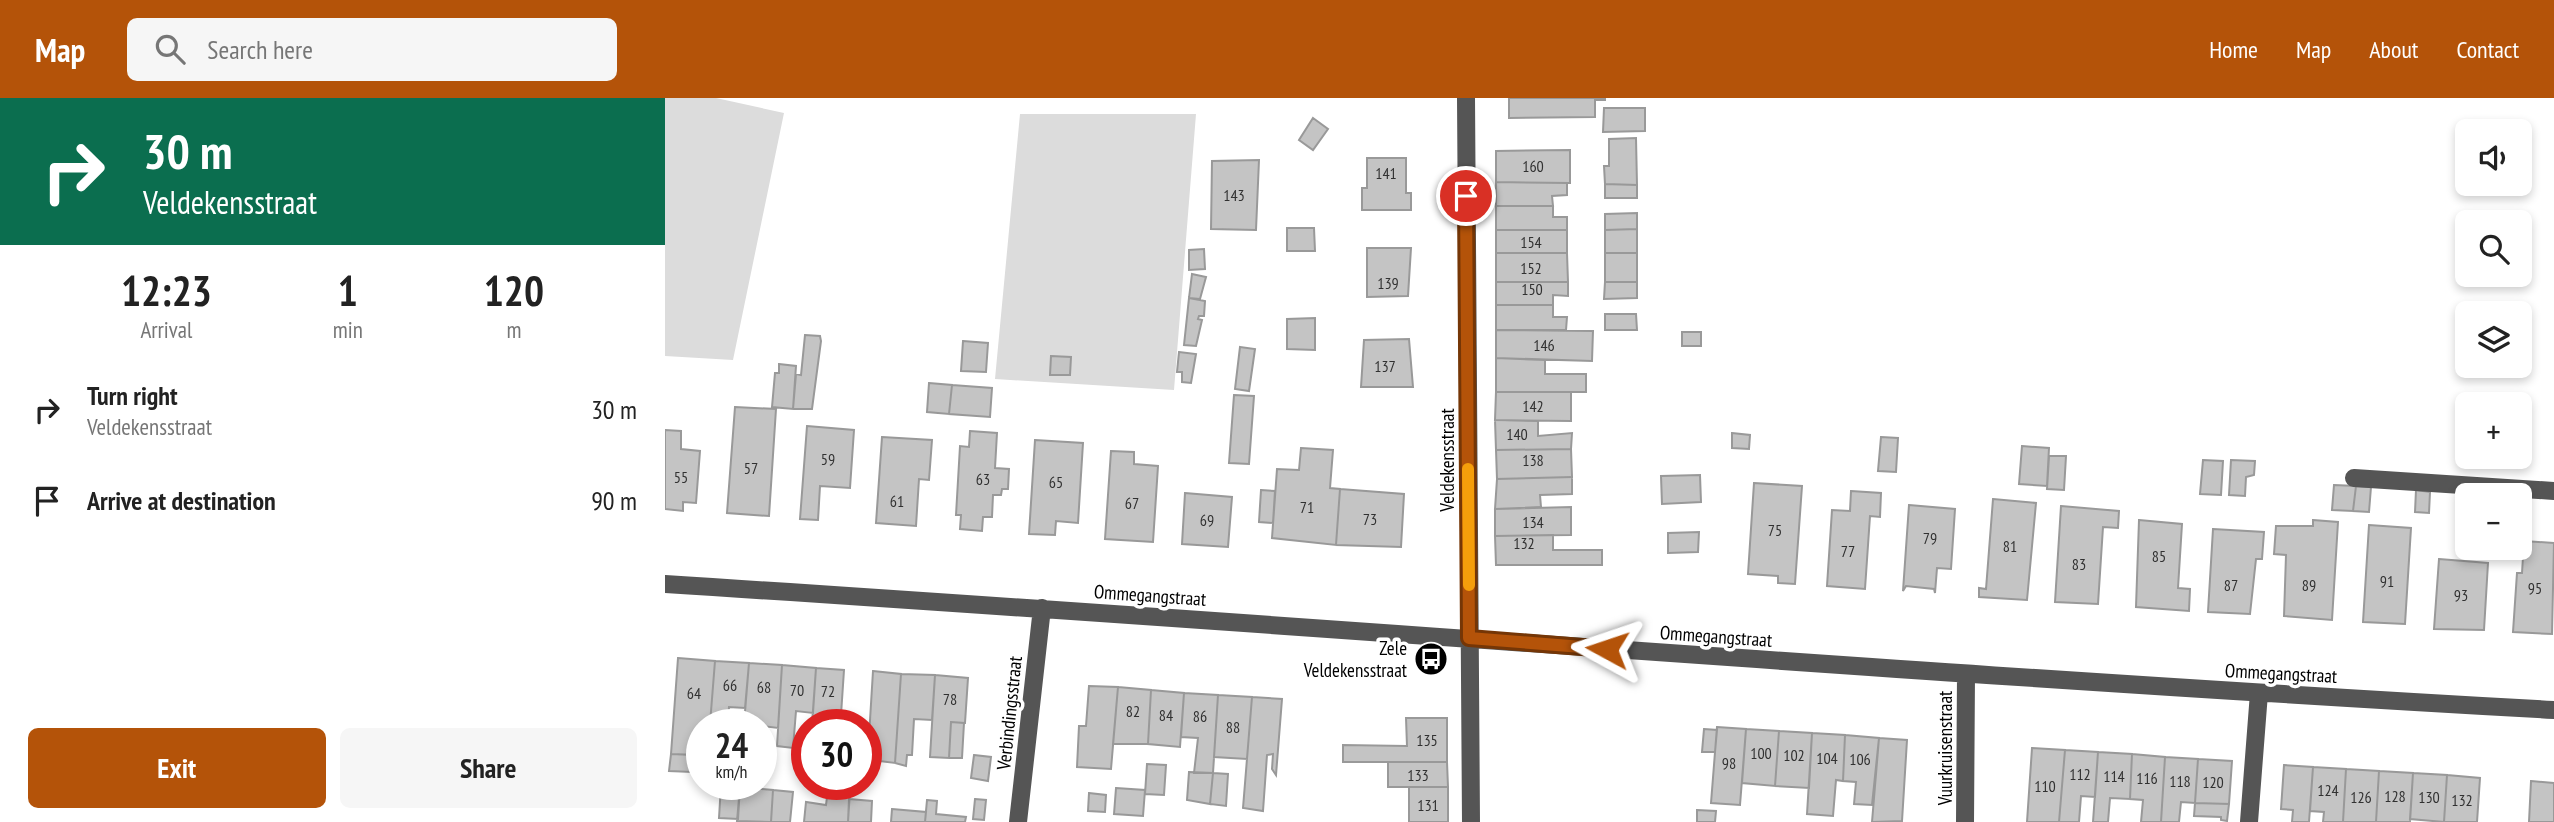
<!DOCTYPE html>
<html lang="en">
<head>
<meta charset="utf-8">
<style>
  body { margin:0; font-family:"PT Sans Narrow",sans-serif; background:#f6f6f6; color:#222; height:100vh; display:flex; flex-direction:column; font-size:26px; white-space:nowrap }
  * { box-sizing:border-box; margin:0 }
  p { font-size:23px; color:#767676 }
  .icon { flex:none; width:38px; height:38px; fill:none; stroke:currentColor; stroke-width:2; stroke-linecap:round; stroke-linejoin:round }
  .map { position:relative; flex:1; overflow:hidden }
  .details { display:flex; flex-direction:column; background:#fff; width:665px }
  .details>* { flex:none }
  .top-card { background:#0b6e4f; color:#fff; overflow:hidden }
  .tools { position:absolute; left:1790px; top:21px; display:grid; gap:14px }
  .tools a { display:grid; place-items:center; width:77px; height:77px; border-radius:10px; background:#fff; box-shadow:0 4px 10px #0003; font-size:35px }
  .speed { position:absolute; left:21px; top:611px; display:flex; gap:14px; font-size:35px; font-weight:700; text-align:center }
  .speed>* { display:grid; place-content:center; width:91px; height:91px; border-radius:50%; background:#fff; box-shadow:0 4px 10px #0003; line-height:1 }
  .speed small { font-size:18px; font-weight:400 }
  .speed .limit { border:10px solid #d22; background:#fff; color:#111 }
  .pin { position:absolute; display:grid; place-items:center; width:60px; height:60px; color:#fff; margin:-30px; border:4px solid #fff; border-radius:50%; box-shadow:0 2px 7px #0007 }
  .me { position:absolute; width:77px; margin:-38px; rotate:275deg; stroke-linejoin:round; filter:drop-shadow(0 0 5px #0008) }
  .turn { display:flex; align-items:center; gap:24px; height:147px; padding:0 28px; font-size:32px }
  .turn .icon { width:91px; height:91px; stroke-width:2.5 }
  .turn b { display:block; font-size:49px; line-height:60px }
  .eta { display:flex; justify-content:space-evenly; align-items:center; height:119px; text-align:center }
  .eta b { font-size:42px; font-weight:700; line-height:49px }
  .primary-button { display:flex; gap:14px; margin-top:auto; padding:14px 28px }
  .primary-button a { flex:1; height:80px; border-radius:10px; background:#b45309; color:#fff; font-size:28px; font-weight:700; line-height:80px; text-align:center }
  .primary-button a+a { background:#f6f6f6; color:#222 }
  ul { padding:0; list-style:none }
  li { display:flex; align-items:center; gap:21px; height:91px; padding:0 28px }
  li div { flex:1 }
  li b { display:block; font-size:26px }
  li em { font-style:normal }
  header { display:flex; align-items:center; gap:42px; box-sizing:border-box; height:98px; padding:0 35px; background:#b45309; color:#fff }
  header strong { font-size:33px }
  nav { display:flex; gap:38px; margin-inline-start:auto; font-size:24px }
  .search { width:490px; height:63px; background:#f6f6f6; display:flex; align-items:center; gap:18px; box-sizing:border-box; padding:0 24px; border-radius:10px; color:#767676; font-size:26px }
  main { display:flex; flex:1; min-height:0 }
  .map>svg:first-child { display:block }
  .green { fill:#dcdcdc }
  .building { fill:#c4c4c4; stroke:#999; stroke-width:2 }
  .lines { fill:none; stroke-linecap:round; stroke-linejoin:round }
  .minor { stroke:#555; stroke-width:18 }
  .route-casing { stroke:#753606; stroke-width:18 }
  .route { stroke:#b45309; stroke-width:12 }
  .slow { stroke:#f59e0b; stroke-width:12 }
  .labels { text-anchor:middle; stroke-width:7; stroke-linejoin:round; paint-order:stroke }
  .number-label { font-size:16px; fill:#313131 }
  .street-label { font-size:19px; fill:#000; stroke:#fff }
  .poi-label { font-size:19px; fill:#000; stroke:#fff; text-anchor:end }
</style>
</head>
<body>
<header>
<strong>Map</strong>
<div class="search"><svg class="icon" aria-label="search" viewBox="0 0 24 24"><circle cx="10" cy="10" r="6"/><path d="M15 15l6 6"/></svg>Search here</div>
<nav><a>Home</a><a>Map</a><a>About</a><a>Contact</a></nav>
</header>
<main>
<section class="details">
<div class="top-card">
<div class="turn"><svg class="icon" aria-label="right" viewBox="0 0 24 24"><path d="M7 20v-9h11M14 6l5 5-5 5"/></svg><div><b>30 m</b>Veldekensstraat</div></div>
</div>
<div class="eta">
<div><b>12:23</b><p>Arrival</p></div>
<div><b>1</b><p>min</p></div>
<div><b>120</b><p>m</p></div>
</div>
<ul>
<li><svg class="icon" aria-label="right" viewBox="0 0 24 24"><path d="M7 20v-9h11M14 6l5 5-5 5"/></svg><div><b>Turn right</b><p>Veldekensstraat</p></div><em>30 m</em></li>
<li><svg class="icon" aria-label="arrive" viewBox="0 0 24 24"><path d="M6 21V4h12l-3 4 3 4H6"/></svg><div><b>Arrive at destination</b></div><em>90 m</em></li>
</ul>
<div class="primary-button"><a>Exit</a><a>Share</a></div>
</section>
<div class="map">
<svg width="1889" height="724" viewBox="0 0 1889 724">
  <rect width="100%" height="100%" fill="#fff"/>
  <path class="green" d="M0 0H51L119 15 68 262 0 258Z
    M355 16H531L509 292 330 281Z"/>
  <path class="building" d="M844 0H940V2H930V19L844 20Z
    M939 10H980V33L938 34Z
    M648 20 663 31 648 52 634 42Z
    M971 40 972 87 940 86 939 68H944V41Z
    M905 52V85L831 84V53Z
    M702 60H741V95H746V112H697V90H702Z
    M594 62 591 132 546 131 547 63Z
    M831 84 902 85V97L887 98 888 108H831Z
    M940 86 972 87V100H940Z
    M831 108H888V119H902V132H831Z
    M972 115V131L940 132V116Z
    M622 130H649L650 153H622Z
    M972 131V155H940V132Z
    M831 132H902V155H831Z
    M702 150H746L743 198 702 199Z
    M539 151 540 171 524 172V152Z
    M831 155H902L903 184H831Z
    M940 155H972V184H940Z
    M527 176 541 179 535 201 524 200Z
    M831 184H903V198L888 197V207H831Z
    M940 184H972V200L939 201Z
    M524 200 540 203 539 218H534L533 221 537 222 531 248 519 247Z
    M831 207H888V219H902L901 232H831Z
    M940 216H971L972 232H940Z
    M650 220V252L622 251V221Z
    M831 232 928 233 927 263 831 260Z
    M1017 234H1036V248H1017Z
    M140 237 155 238 156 243 147 311H128L131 276 136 277Z
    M744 241 748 289H696L699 242Z
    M298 243 323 245 321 274 296 273Z
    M575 249 590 251 584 293 570 291Z
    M514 254 531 256 526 285 517 284V274H512Z
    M386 258 406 259 405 277H385Z
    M831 260 880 262V276H921V294H831Z
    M114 266 131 268 128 311 107 309 110 275H114Z
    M264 285 287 287 284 316 262 314Z
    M287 287 327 290 325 319 284 316Z
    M831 294H906V323L830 322Z
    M569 297 589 298 584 366 564 365Z
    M70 309 111 311 104 418 62 415Z
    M830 322 873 323V338L907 335 906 351 831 352Z
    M142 328 189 332 185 390 155 388 153 422 135 421Z
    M0 332 16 333V351L35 353 31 405 18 404V413L0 411Z
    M305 333 332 335 330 370 344 371 343 391H337L336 397H328L327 419H318L317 433 295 431 296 417H291L295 348 304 349Z
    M1067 335 1085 337 1084 351 1067 350Z
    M217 339 267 342 264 382 254 381 251 428 211 425Z
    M1216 339 1233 340 1231 374 1213 373Z
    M370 342 418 345 413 425 391 423 390 437 364 436Z
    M1357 348 1384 350 1382 388 1354 386Z
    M636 350 668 352 665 390 675 391 671 447 607 440 612 371 634 372Z
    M906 351 907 379 832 381 831 352Z
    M446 353 469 354V366L493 368 488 444 440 441Z
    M1384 358H1401L1399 392 1382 391Z
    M1538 362 1558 363 1556 397 1535 396Z
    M1566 362 1590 363 1589 377 1581 379 1580 398 1564 397Z
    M1035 377 1036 404 997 406 996 378Z
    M907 379V396L875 397 876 409 830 411 832 381Z
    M1089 385 1137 388 1130 486 1113 485V478L1083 476Z
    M1669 387 1691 388 1688 413 1667 412Z
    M1691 388 1706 389 1704 414 1688 413Z
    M675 391 739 396 736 449 671 447Z
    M596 392 610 393 608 425 594 424Z
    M1751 392 1765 394 1764 415 1750 414Z
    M1186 393 1216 395 1215 419 1205 418 1200 491 1162 488 1167 412 1185 413Z
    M520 395 567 399 563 449 517 446Z
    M1855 400H1861L1859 432H1855Z
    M1328 401 1371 405 1362 502 1314 499V490L1321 491Z
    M1244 407 1290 411 1286 471 1272 470 1270 495 1269 491 1250 489 1241 488 1238 493Z
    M1396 408 1454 413 1453 430 1438 429 1433 506 1390 504Z
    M906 409V437L830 438V411Z
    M1474 422 1517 426 1513 490 1525 491 1524 513 1471 509Z
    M1648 422 1673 424 1667 522 1619 518 1621 457 1609 456 1611 428H1648Z
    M1704 427 1746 430 1740 526 1698 524Z
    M1548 431 1599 434 1597 461H1591L1585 516 1543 514Z
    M1034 434 1033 454 1003 455V435Z
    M888 437V452H937V467H831L830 438Z
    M1859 443 1889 445 1887 536 1848 534 1852 475H1857Z
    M1774 461 1823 465 1819 532 1769 531Z
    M13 560 50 563 45 626H37L33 657 6 656Z
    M50 563 84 565 80 610 64 609 63 626H45Z
    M84 565 117 567 113 630 79 626Z
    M117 567 151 570 148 615 131 613 128 650 112 648Z
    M151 570 179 572 176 617 166 616V626H147Z
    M208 573 236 576 230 665 214 663 215 656 203 655Z
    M236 576 270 577 267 622 249 621 247 657H242L241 668 230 665Z
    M270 577 303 580 300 625 286 624 284 660 265 659Z
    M424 588 453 589 446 671 412 669 414 628H421Z
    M453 589 486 592 483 646H448Z
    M486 592 519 595 515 649 483 646Z
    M519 595 553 597 548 675H529L533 640 516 639Z
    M553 597 587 599 582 661 549 659Z
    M587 599 617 601 611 677 607 671 608 656 602 657 598 713 578 710Z
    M741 620H782V664H678V647L742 648Z
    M286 624 299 625 297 660H284Z
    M1052 629 1081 631 1075 707 1046 705Z
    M1039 631 1052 632 1050 654H1037Z
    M1081 631 1114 633 1110 688 1077 685Z
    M1114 633 1147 635 1144 690 1110 688Z
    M1147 635 1180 637 1178 683 1171 682 1168 718 1142 716Z
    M1180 637 1214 640 1207 707 1189 706 1191 684 1178 683Z
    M1214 640 1242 642 1237 723 1207 724Z
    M1367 650 1400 652 1394 724H1362Z
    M1400 652 1433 654 1430 699 1416 698 1414 724H1394Z
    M1433 654 1467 656 1465 701 1445 700 1443 724H1428Z
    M6 656 29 657 27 674 4 673Z
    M1467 656 1500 659 1496 724H1476L1478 702 1465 701Z
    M309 657 326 659 323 683 306 680Z
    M1500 659 1533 661 1530 705 1516 704 1514 724H1496Z
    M1533 661 1567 663 1564 706 1530 705Z
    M723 664H782L783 689H723Z
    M482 666 501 667 499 697 480 696Z
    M1619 667 1648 669 1644 724H1627L1628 712 1616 711Z
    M1648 669 1681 671 1678 724H1658L1659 714 1645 713Z
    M1681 671 1714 673 1711 724H1678Z
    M1714 673 1748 675 1745 724H1711Z
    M524 674 548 675 545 706 522 702Z
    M548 675 563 676 561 708 545 706Z
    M1748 675 1782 677 1779 724 1745 721Z
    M1782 677 1815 680 1812 724H1779Z
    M1866 683 1889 685V724H1864Z
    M162 686 174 687V692L185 693 183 724H139L141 704 161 707 162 699 173 700V697L161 696Z
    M56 687 75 688 73 721 54 720Z
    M75 689 108 692 106 724 72 723Z
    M744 689H783V724H744Z
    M451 690 480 692 478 718 449 716Z
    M108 692 128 694 125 724H106Z
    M424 695 441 697 440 714 423 713Z
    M184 701 207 703 206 724H183Z
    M310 701 321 702 319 722 308 721Z
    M262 702 272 703 271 716 301 719 300 724H260Z
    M1530 705 1564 706 1562 723 1556 722V719L1529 718Z
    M227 711 261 714 260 724H226Z
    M1032 712 1051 713 1050 724H1032Z"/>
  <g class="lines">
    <path class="minor" d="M801 0 806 724
      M1689 380 1889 393
      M0 486C630 526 1259 577 1889 612
      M353 724 377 510
      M1300 724 1301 577
      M1584 724 1594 595"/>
  </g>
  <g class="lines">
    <defs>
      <path id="route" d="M801 98 804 540 942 551"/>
    </defs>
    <use href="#route" class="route-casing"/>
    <use href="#route" class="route"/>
    <path class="slow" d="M803 371 804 487"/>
  </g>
  <defs>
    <symbol id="bus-disc" viewBox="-11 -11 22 22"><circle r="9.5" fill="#000" stroke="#fff"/><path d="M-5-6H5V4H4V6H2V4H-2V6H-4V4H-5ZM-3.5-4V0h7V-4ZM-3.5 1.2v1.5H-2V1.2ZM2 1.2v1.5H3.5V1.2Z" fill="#fff"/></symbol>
  </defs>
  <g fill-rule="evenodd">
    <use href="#bus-disc" x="747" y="542" width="38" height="38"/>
  </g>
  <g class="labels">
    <g class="number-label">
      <text x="868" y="74">160</text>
      <text x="721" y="81">141</text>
      <text x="569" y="103">143</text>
      <text x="866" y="150">154</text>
      <text x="866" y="176">152</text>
      <text x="723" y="191">139</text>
      <text x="867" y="197">150</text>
      <text x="879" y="253">146</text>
      <text x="720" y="274">137</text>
      <text x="868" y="314">142</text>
      <text x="852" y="342">140</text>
      <text x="163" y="367">59</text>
      <text x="868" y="368">138</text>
      <text x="86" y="376">57</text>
      <text x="16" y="385">55</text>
      <text x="318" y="387">63</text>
      <text x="391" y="390">65</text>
      <text x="232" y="409">61</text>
      <text x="467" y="411">67</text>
      <text x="642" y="415">71</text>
      <text x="705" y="427">73</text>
      <text x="542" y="428">69</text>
      <text x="868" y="430">134</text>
      <text x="1110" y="438">75</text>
      <text x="1265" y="446">79</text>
      <text x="859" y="451">132</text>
      <text x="1345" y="454">81</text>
      <text x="1183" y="459">77</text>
      <text x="1494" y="464">85</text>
      <text x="1414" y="472">83</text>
      <text x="1722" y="489">91</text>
      <text x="1566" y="493">87</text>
      <text x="1644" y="493">89</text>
      <text x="1870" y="496">95</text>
      <text x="1796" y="503">93</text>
      <text x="65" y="593">66</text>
      <text x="99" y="595">68</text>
      <text x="132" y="598">70</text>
      <text x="163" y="599">72</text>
      <text x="29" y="601">64</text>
      <text x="285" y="607">78</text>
      <text x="468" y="619">82</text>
      <text x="501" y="623">84</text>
      <text x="535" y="624">86</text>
      <text x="568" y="635">88</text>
      <text x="762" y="648">135</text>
      <text x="1096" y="661">100</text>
      <text x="1129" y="663">102</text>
      <text x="1162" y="666">104</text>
      <text x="1195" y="667">106</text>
      <text x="1064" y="671">98</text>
      <text x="1415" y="682">112</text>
      <text x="753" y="683">133</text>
      <text x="1449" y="684">114</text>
      <text x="1482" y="686">116</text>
      <text x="1515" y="689">118</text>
      <text x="1548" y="690">120</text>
      <text x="1380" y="694">110</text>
      <text x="1663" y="698">124</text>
      <text x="1730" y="704">128</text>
      <text x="1696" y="705">126</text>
      <text x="1764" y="705">130</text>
      <text x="1797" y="708">132</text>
      <text x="763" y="713">131</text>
    </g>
    <g class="street-label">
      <text transform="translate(782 362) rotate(-90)" y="7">Veldekensstraat</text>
      <text transform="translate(485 497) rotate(4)" y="7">Ommegangstraat</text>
      <text transform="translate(1051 538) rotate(4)" y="7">Ommegangstraat</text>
      <text transform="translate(1616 575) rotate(3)" y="7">Ommegangstraat</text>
      <text transform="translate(344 615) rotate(-84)" y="7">Verbindingsstraat</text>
      <text transform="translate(1280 650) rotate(-90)" y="7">Vuurkruisenstraat</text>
    </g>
    <g class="poi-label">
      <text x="742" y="557">Zele<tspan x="742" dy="22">Veldekensstraat</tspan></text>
    </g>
  </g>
</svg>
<div class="tools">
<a><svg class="icon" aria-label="sound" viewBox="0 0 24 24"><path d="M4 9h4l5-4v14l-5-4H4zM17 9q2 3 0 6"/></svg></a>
<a><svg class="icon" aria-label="search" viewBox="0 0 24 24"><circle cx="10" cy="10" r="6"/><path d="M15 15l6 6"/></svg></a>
<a><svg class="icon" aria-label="layers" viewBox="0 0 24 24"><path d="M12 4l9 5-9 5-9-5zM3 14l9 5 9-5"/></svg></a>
<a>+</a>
<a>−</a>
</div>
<div class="speed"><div>24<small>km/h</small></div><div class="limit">30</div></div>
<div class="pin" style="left:801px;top:98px;background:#d93025"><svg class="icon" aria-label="arrive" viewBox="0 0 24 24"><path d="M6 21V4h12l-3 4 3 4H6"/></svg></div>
<svg class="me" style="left:942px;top:551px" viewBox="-20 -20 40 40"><path d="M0-17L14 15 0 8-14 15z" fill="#b45309" stroke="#fff" stroke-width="4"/></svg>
</div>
</main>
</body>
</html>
